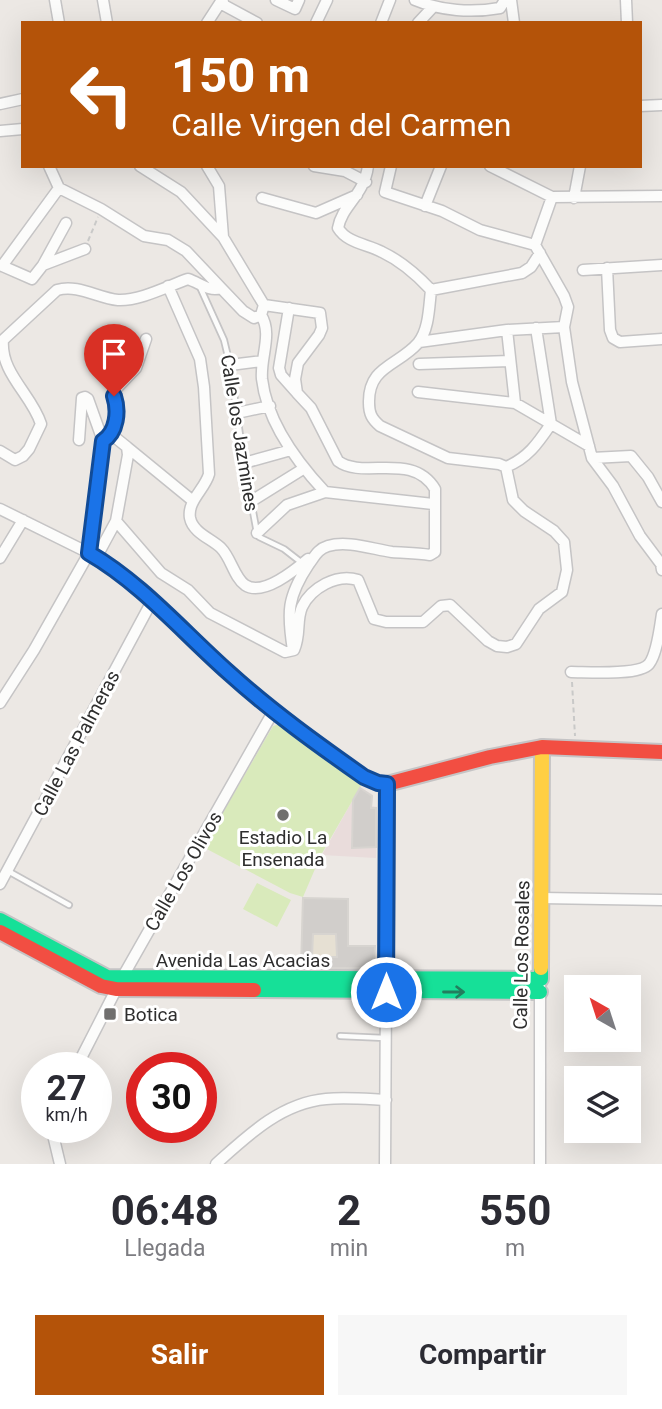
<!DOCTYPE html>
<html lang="es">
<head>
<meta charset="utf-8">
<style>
  body { margin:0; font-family:Roboto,sans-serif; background:#f7f7f7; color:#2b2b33; height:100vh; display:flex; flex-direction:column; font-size:26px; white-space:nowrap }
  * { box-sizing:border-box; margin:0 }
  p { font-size:23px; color:#7c7c81 }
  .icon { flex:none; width:38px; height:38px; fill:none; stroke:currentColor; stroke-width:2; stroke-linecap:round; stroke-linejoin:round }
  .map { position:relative; height:1164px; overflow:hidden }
  .panel { display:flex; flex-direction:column; background:#fff; flex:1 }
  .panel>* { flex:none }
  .hud { position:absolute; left:21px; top:21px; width:621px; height:147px; border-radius:0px; box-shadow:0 7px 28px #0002; background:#b45309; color:#fff; overflow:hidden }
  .needle { width:46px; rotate:321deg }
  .controls { position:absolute; left:564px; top:975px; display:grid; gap:14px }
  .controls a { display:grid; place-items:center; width:77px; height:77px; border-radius:0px; background:#fff; box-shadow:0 7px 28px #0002; font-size:35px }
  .speed { position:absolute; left:21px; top:1052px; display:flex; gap:14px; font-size:35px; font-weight:700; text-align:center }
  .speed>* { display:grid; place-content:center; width:91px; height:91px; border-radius:50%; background:#fff; box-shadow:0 7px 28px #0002; line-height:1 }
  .speed small { font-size:18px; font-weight:400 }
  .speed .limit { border:10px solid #d22; background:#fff; color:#111 }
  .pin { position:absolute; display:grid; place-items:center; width:60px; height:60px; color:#fff; margin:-72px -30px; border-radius:50% 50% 50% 0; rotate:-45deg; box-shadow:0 0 7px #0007 }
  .pin .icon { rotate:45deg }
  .me { position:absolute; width:77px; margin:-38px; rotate:0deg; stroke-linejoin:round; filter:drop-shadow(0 0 5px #0008) }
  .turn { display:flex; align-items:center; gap:24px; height:147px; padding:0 35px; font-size:32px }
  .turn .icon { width:91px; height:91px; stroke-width:2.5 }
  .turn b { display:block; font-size:49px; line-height:60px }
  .eta { display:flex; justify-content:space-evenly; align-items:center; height:119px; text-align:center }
  .eta b { font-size:42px; font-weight:700; line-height:49px }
  .cta { display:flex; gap:14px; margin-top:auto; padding:14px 35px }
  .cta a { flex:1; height:80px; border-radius:0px; background:#b45309; color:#fff; font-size:28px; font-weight:700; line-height:80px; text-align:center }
  .cta a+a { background:#f7f7f7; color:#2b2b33 }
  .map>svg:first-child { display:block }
  .education { fill:#e6e0d3 }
  .medical { fill:#e9dcdb }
  .pitch { fill:#d9eabb }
  .building { fill:#d1cecb; stroke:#d7d4d0; stroke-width:2; fill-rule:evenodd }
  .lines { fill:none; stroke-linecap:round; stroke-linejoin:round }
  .lane-casing { stroke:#c5c4c5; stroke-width:8 }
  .street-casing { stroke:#c5c4c5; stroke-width:13 }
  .fast-casing { stroke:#c5c4c5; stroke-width:18 }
  .slow-casing { stroke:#c5c4c5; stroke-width:18 }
  .jam-casing { stroke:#c5c4c5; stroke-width:18 }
  .path { stroke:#c9c9c8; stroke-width:2; stroke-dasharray:5 3.5; stroke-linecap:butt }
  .lane { stroke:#fcfcfb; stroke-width:4.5 }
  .street { stroke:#fcfcfb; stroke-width:10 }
  .fast { stroke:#16e098; stroke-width:14 }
  .slow { stroke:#ffcf43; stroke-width:14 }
  .jam { stroke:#f24e42; stroke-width:14 }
  .oneway { stroke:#237e5e }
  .route-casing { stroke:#114b97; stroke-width:18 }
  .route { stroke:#1a73e8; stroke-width:12 }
  .poi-dot { fill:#706f6e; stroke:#fff; stroke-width:2.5 }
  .labels { text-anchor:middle; stroke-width:6; stroke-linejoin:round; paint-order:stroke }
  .street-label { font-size:19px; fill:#2e2e2e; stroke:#fff }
  .poi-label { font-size:19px; fill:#2e2e2e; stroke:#fff }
</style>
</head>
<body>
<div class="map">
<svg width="662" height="1164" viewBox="0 0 662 1164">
  <rect width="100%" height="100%" fill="#ece8e4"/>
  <path class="education" d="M302 898H349L348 974 301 973Z"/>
  <path class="medical" d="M360 787 373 795 372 806 377 807 376 858 322 855Z"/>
  <path class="pitch" d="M280 724 362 784 321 855 303 897 290 893 203 847 273 726Z
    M257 883 291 900 277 927 243 909Z"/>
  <path class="building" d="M360 788 372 796 371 808H376V847L352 848 353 800Z
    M303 898 348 899V946H375L374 961 370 968H301ZM313 934H336L337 957H312Z"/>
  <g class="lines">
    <defs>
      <path id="lane" d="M200 287 224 340 230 365 244 463 257 533 259 537 284 549 302 563
        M8 871 69 905
        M340 1036 385 1038"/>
      <path id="street" d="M55 0 59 23
        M103 0 107 23
        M276 0 295 9 299 0
        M415 0C441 11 472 13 500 8L505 0
        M511 0 514 23
        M626 0 627 23
        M220 3 257 23
        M207 23 220 3 223 2
        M316 23 327 0
        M381 23 390 0
        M418 23 432 8
        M0 104 23 99
        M640 106 662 105
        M0 131 23 129
        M49 166 59 188 101 209 144 236 168 240 186 251 221 288
        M140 166 181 192 223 237
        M314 166 345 171 366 182
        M391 166 385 192 442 211 480 230 535 245
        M490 166 552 197 662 196
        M552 197 535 245 564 296 568 307 564 327 572 382 592 458 613 486 640 536 661 564 662 570
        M262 198 316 213 357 195
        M574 198 580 166
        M425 206 441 166
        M0 265 32 279 43 265 85 249
        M43 265 66 223
        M2 266 59 188
        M607 268 610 330 613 338 620 342 662 339
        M583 270 662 265
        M168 286 200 359 204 387 209 474C205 489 187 501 190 518 193 533 212 539 221 548 231 558 234 577 245 585 263 597 295 570 308 559
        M431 290 522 273 531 267 540 253
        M264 305 320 313 322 328 319 335 298 363 295 379 297 393 311 408 338 461C363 480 412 451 435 489V552L430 555C417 553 405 553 392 552 372 549 347 540 328 546 318 549 315 556 309 564 287 597 287 612 293 650
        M289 308 279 368 281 375 297 393
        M261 315C273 334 260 357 262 379 267 422 296 461 325 492L433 504
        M507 330 515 403
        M419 342 507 330 564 327
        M419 364 510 361
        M230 365 262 361
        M418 392 515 403 589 446
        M237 413 270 406
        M79 440 82 398 85 397 88 399 103 441
        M127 447 193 501
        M0 451 15 460 23 456 29 449 41 424C32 395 0 373 3 340L57 290C78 284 98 298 118 300 140 301 168 286 188 279 200 283 209 292 221 288L243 311 254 318 261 315 264 305 223 237 219 186 207 166
        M592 458 631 456 648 477 662 502
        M244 463 291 450
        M506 467C528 458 538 443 551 424L536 328
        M250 502 303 469
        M0 509 89 553 124 578 273 712 364 777 378 783 387 784
        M116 521 161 573 188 590 210 613 285 652 294 650C301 634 296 621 302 607 311 588 337 573 358 580L374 619 386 622H423L441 606 450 605 488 641 497 646 507 647 516 644 539 609 562 592 567 570 564 542 554 531 524 511 513 500 506 467 499 464 448 458 380 426C372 419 369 414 369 403 368 366 398 366 418 343 429 330 429 307 431 290 417 275 401 261 382 252 367 244 347 243 338 228 342 205 364 196 368 166
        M257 533 287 505 325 492
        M0 558 23 520
        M96 558 116 521 128 455 127 447 112 435C117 422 116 405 113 392L136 368 146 339
        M571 672C587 672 639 676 649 664 657 654 660 627 662 614
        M0 703 34 650 89 553 103 441 112 435
        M0 884 152 601
        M542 898 662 900
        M76 1068 122 978 273 712
        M54 1127V1139L60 1164
        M216 1164C247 1136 281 1103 326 1099 345 1097 366 1099 386 1100
        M385 1164 386 986
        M540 1164V986"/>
      <path id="fast" d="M0 920 107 977 541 979V968
        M254 990 540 992"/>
      <path id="slow" d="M541 968 542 747"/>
      <path id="jam" d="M0 932 101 986 116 989 254 990
        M386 980 387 784 490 757 542 747 662 752"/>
    </defs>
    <use href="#lane" class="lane-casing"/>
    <use href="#street" class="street-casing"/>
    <use href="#fast" class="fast-casing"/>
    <use href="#slow" class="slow-casing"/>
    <use href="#jam" class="jam-casing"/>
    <path class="path" d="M88 241 98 217
      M572 682 575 736"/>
    <use href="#lane" class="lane"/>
    <use href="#street" class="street"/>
    <use href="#fast" class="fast"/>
    <use href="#slow" class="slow"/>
    <use href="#jam" class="jam"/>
  </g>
  <defs><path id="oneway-shaft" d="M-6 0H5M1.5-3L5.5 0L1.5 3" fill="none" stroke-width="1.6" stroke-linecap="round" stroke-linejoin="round" transform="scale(1.75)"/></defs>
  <use class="oneway" href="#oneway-shaft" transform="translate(454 992)"/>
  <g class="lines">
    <defs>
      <path id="route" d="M114 396C119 411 117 432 103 441L89 553C141 583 183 632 228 672 271 711 317 744 364 777L378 783 387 784 386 992"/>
    </defs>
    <use href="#route" class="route-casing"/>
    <use href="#route" class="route"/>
  </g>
  <g class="poi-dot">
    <circle cx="283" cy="815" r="7"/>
    <rect x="103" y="1007" width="14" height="14" rx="3.5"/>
  </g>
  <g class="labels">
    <g class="street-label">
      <text transform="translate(240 433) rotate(81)" y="7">Calle los Jazmines</text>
      <text transform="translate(76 743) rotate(-62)" y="7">Calle Las Palmeras</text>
      <text transform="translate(183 871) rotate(-60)" y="7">Calle Los Olivos</text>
      <text transform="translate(521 955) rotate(-89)" y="7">Calle Los Rosales</text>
      <text x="243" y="967">Avenida Las Acacias</text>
    </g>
    <g class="poi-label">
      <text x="283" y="844">Estadio La<tspan x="283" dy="22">Ensenada</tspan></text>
      <text x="124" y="1021" text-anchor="start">Botica</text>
    </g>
  </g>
</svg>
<div class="controls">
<a><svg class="needle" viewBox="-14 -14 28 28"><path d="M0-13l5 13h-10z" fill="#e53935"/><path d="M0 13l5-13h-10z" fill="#7c7c81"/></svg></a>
<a><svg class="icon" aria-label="layers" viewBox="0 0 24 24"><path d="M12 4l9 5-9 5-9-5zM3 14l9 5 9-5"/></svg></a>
</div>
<div class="speed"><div>27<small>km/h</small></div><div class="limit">30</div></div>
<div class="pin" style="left:114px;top:396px;background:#d93025"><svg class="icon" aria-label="arrive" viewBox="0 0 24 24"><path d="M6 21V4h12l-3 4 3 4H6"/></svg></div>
<svg class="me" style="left:386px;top:992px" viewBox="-20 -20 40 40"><circle r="17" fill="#1a73e8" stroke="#fff" stroke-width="3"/><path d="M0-11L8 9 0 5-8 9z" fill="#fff"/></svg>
<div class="hud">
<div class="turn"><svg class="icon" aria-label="left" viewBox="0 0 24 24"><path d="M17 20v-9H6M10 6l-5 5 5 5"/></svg><div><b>150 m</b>Calle Virgen del Carmen</div></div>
</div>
</div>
<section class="panel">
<div class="eta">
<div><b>06:48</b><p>Llegada</p></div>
<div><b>2</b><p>min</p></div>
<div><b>550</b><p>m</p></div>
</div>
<div class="cta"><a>Salir</a><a>Compartir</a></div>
</section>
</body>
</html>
